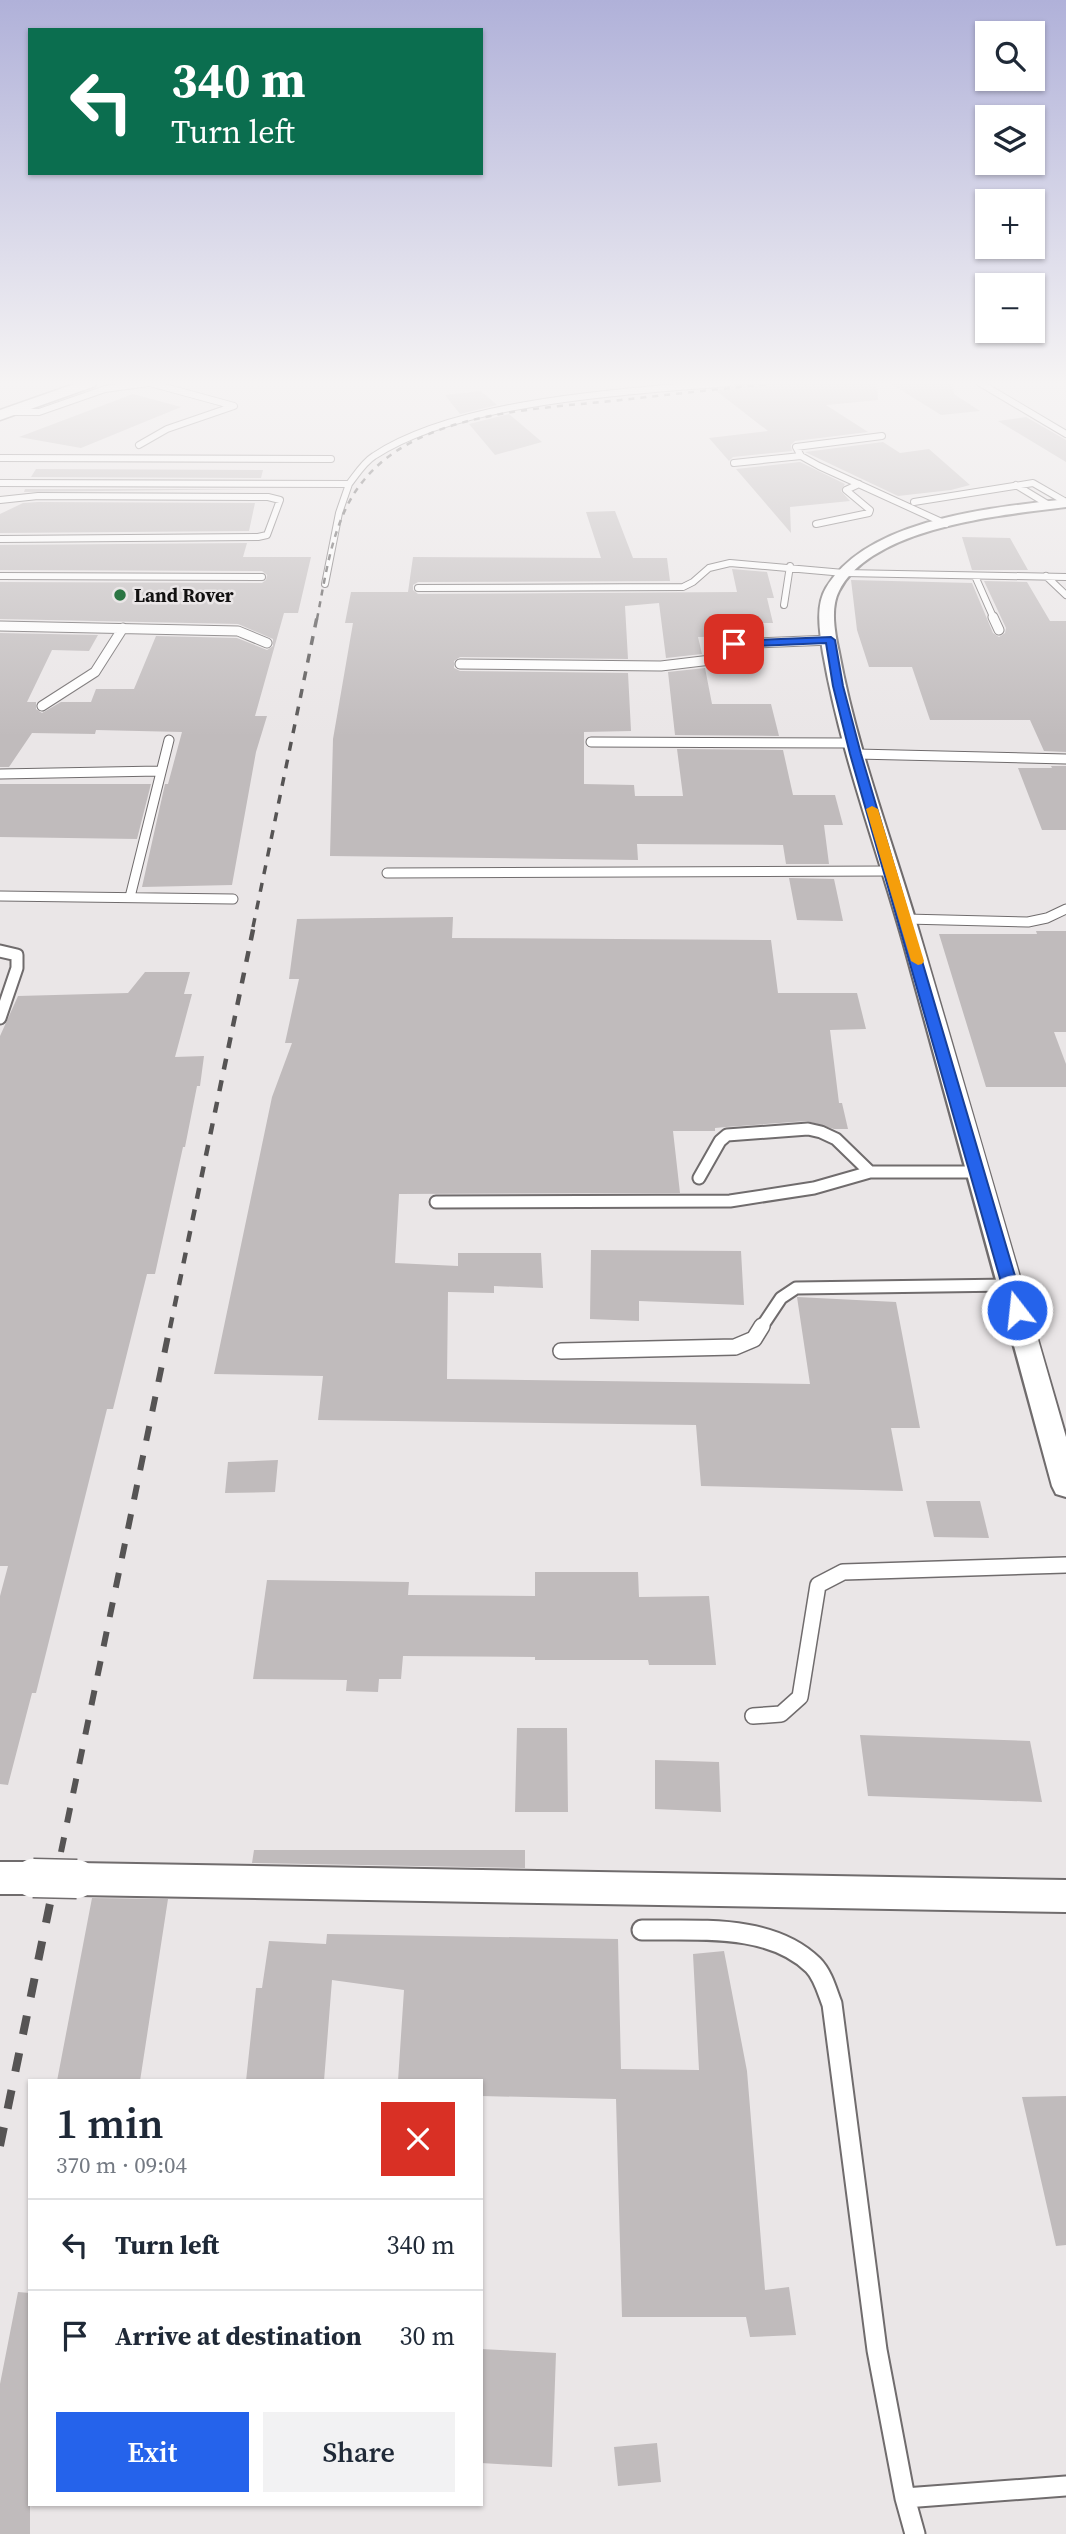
<!DOCTYPE html>
<html lang="en">
<head>
<meta charset="utf-8">
<style>
  body { margin:0; font-family:"Source Serif 4",serif; background:#f2f2f3; color:#1f2937; height:100vh; display:flex; flex-direction:column; font-size:26px; white-space:nowrap }
  * { box-sizing:border-box; margin:0 }
  p { font-size:23px; color:#747a83 }
  .icon { flex:none; width:38px; height:38px; fill:none; stroke:currentColor; stroke-width:2; stroke-linecap:round; stroke-linejoin:round }
  .map { position:relative; flex:1; overflow:hidden }
  .sheet { position:absolute; left:28px; top:2079px; width:455px; height:427px; display:flex; flex-direction:column; background:#fff; border-radius:0px; box-shadow:0 2px 5px #0004 }
  .sheet>* { flex:none }
  .top-card { position:absolute; left:28px; top:28px; width:455px; height:147px; border-radius:0px; box-shadow:0 2px 5px #0004; background:#0b6e4f; color:#fff; overflow:hidden }
  .buttons { position:absolute; left:975px; top:21px; display:grid; gap:14px }
  .buttons a { display:grid; place-items:center; width:70px; height:70px; border-radius:0px; background:#fff; box-shadow:0 2px 5px #0004; font-size:35px }
  .pin { position:absolute; display:grid; place-items:center; width:60px; height:60px; color:#fff; margin:-30px; border-radius:14px; box-shadow:0 4px 10px #0006 }
  .me { position:absolute; width:77px; margin:-38px; rotate:344deg; stroke-linejoin:round; filter:drop-shadow(0 0 5px #0008) }
  .turn { display:flex; align-items:center; gap:24px; height:147px; padding:0 28px; font-size:32px }
  .turn .icon { width:91px; height:91px; stroke-width:2.5 }
  .turn b { display:block; font-size:49px; line-height:60px }
  .round { display:grid; place-items:center; flex:none; width:74px; height:74px; border-radius:0px; background:#f2f2f3 }
  .headline { display:flex; align-items:center; justify-content:space-between; height:119px; padding:0 28px }
  h1 { font-size:42px; font-weight:600; line-height:52px }
  .button { display:flex; gap:14px; margin-top:auto; padding:14px 28px }
  .button a { flex:1; height:80px; border-radius:0px; background:#2563eb; color:#fff; font-size:28px; font-weight:600; line-height:80px; text-align:center }
  .button a+a { background:#f2f2f3; color:#1f2937 }
  ul { padding:0; list-style:none }
  li { display:flex; align-items:center; gap:21px; height:91px; padding:0 28px; border-top:2px solid #e0e1e3 }
  li div { flex:1 }
  li b { display:block; font-size:26px }
  li em { font-style:normal }
  .map>svg:first-child { display:block }
  .building { fill:#c0bbbc }
  .lines { fill:none; stroke-linecap:round; stroke-linejoin:round }
  .service-far4-casing { stroke:#706c6d; stroke-width:8 }
  .service-far3-casing { stroke:#706c6d; stroke-width:11 }
  .service-far2-casing { stroke:#706c6d; stroke-width:15 }
  .service-far1-casing { stroke:#706c6d; stroke-width:18 }
  .service-casing { stroke:#706c6d; stroke-width:23 }
  .minor-casing { stroke:#706c6d; stroke-width:4 }
  .tertiary-casing { stroke:#706c6d; stroke-width:3 }
  .service-far4 { stroke:#fff; stroke-width:6 }
  .service-far3 { stroke:#fff; stroke-width:9 }
  .service-far2 { stroke:#fff; stroke-width:11 }
  .service-far1 { stroke:#fff; stroke-width:15 }
  .service { stroke:#fff; stroke-width:19 }
  .minor { fill:#fff; fill-rule:evenodd }
  .tertiary { fill:#fff; fill-rule:evenodd }
  .rail-far4 { stroke:#565454; stroke-width:2.5; stroke-dasharray:6 6; stroke-linecap:butt }
  .rail-far3 { stroke:#565454; stroke-width:3.5; stroke-dasharray:9 9; stroke-linecap:butt }
  .rail-far2 { stroke:#565454; stroke-width:4.5; stroke-dasharray:11 11; stroke-linecap:butt }
  .rail-far1 { stroke:#565454; stroke-width:6; stroke-dasharray:15 15; stroke-linecap:butt }
  .rail { stroke:#565454; stroke-width:8; stroke-dasharray:19 19; stroke-linecap:butt }
  .minor-bridge-casing { stroke:#706c6d; stroke-width:41; stroke-linecap:butt }
  .minor-bridge { stroke:#fff; stroke-width:38 }
  .route { fill:#2563eb; stroke:#184099; stroke-width:2 }
  .slow { fill:#f59e0b }
  .poi-dot { fill:#2b7543; stroke:#eae6e7; stroke-width:2.5 }
  .labels { text-anchor:middle; stroke-width:5; stroke-linejoin:round; paint-order:stroke }
  .far-poi-label { font-size:19px; font-weight:bold; fill:#121111; stroke:#eae6e7; text-anchor:start }
</style>
</head>
<body>
<div class="map">
<svg width="1066" height="2534" viewBox="0 0 1066 2534">
  <rect width="100%" height="100%" fill="#eae6e7"/>
  <path class="building" d="M734 383H877L878 400 826 405 868 432 795 441 791 445 792 451 733 457 729 461 709 438 768 431 715 390 731 388Z
    M890 383H953L954 394 980 411 941 415Z
    M481 391 497 405 460 414 445 395Z
    M133 394 181 407 81 448 19 437Z
    M509 414 542 442 495 455 469 424Z
    M1026 417 1066 440V462L998 421Z
    M883 442 900 453 929 449 970 485 951 490 898 496 805 452Z
    M800 462 845 484 841 491 850 501 790 507 791 533 736 469Z
    M36 469 263 470 261 478 31 477Z
    M25 489H258L24 492Z
    M23 503 38 502 255 503 249 531 0 533V514Z
    M615 511 633 558H667L670 581 418 582 413 585V590L418 594 737 592 732 569 767 572 774 598H767L773 623H756L758 636 698 637 702 654 666 658 659 603 625 606 628 659 460 657 454 661V668L460 671 628 673 631 731 584 732V784L634 785 635 796H683L677 749 783 750 793 795H835L843 825H824L829 864H786L783 845 637 844 638 860 330 856 333 739 353 623H345L351 592H408L413 557 601 558 586 512Z
    M962 537 1010 538 1028 570H972Z
    M247 543 243 557H311L298 613H284L255 716H267L256 752 232 885 142 887 165 784H168L182 732 96 730 95 734 32 733 9 767H0V633L98 635 89 651 52 650 27 702H36V709L42 713 61 702H91L96 689H134L156 636 237 638 267 650 273 646V639L238 624 0 619V582L262 583 266 580 267 575 262 571 0 570V545Z
    M851 580 972 583 993 633 999 637 1005 633 1006 628 984 581 1027 582 1050 621H1066V752L1044 751 1030 720H930L912 667H869L857 630Z
    M705 668 712 704H771L779 736 675 735 668 672Z
    M1051 766H1066V830H1042L1018 768H1052Z
    M0 784H151L137 839 0 837Z
    M789 878 834 879 843 921 797 920Z
    M453 917 452 938 771 940 778 993H857L866 1029 830 1030 839 1103H842L848 1129H834L807 1121 726 1127 715 1128V1131H673L680 1193 399 1194 395 1263 458 1266V1253H541L543 1288 494 1286V1293L448 1292 447 1379 810 1384 797 1297 896 1302 920 1428H891L903 1491 701 1486 696 1425 318 1420 323 1376 214 1374 272 1097 292 1043H285L299 979H289L297 919Z
    M1036 931H1066V1032H1054L1066 1064V1087H986L939 934H1037Z
    M145 972H190L184 994H192L175 1057 204 1056 200 1086H197L185 1147H183L155 1274H147L113 1409H107L36 1693H32L8 1785 0 1784V1596L8 1566H0V1036L18 996 128 993Z
    M591 1250 741 1251 744 1305 639 1301V1321L590 1319Z
    M278 1460 275 1492 225 1493 228 1462Z
    M926 1501H980L989 1538 934 1537Z
    M535 1572H638L639 1597 709 1596 716 1665H649L648 1660H535V1657L403 1656 401 1679H379L378 1692 346 1691 347 1680 253 1679 267 1580 409 1582 408 1595 535 1596Z
    M517 1728H567L568 1812H515Z
    M860 1735 1030 1741 1042 1802 868 1796Z
    M655 1760 719 1762 721 1812 655 1809Z
    M254 1850H525V1868L252 1863Z
    M92 1898 168 1899 140 2081H57Z
    M327 1934 618 1939 621 2069 699 2070 693 1954 724 1951 747 2071 765 2290 789 2287 796 2335 750 2337 746 2317H622L616 2099 481 2096V2081H398L404 1990 332 1980 324 2081H246L256 1988H262L269 1941 326 1944Z
    M1066 2096V2245L1056 2246 1022 2097Z
    M18 2292 30 2293V2534H0V2384Z
    M481 2349 556 2353 552 2467 481 2463Z
    M657 2443 661 2482 618 2486 614 2447Z"/>
  <g class="lines">
    <defs>
      <path id="service-far4" d="M980 383 1066 434
        M9 412H39L105 389 148 383
        M882 436 796 447 801 456 819 466 946 524
        M139 445 167 429 234 406 150 383
        M0 458 331 459
        M734 463 801 456
        M0 483 349 484C356 475 364 462 374 456 459 400 626 392 728 383
        M1016 485 1049 505
        M0 500 38 496 268 497 280 500 267 535 258 537 0 539
        M914 502 1033 483 1066 502
        M816 524 869 513 870 510 846 490 859 484
        M0 576 262 577
        M975 576 994 619
        M1046 576 1066 595
        M325 584 339 513 349 484
        M418 588 683 587 693 582 709 568 730 563 844 573 1066 577
        M784 605 790 566"/>
      <path id="service-far3" d="M993 617 999 630
        M0 626 238 631 267 643
        M460 664 661 666 719 659 734 644 831 640
        M42 706 95 672 123 628
        M591 742 853 743
        M856 754 1066 759
        M0 774 159 771
        M387 873 890 871
        M0 896 233 899
        M130 897 169 740
        M906 919 1028 922 1047 918 1066 909"/>
      <path id="service-far2" d="M0 951 17 955V968L0 1018
        M699 1178 720 1141 727 1135 808 1129 821 1132 836 1139 870 1172
        M436 1202 730 1201 814 1188 870 1172H977
        M761 1328 781 1298 796 1288 1010 1285"/>
      <path id="service-far1" d="M561 1351 735 1347 754 1339 762 1326
        M753 1716 781 1714 800 1697 818 1585 843 1572 1066 1565"/>
      <path id="service" d="M642 1930C698 1931 770 1923 813 1965 823 1975 827 1991 832 2004L877 2350 905 2498 915 2534
        M905 2498 1066 2486"/>
      <path id="minor" d="M1066 499V507C1002 515 872 527 839 591 830 608 835 634 839 652 856 745 890 835 917 925 968 1095 1017 1266 1066 1437V1497L1056 1494 1052 1486C1003 1304 953 1123 903 942 876 846 840 751 823 653 820 633 815 606 826 588 868 518 993 508 1066 499Z
        M0 1862H33L45 1867 50 1878 45 1889 33 1894H0Z
        M77 1863 1066 1880V1912L77 1895 65 1890 60 1879 65 1868Z"/>
      <path id="tertiary" d="M77 383H97L95 386 0 420V410Z"/>
    </defs>
    <use href="#service-far4" class="service-far4-casing"/>
    <use href="#service-far3" class="service-far3-casing"/>
    <use href="#service-far2" class="service-far2-casing"/>
    <use href="#service-far1" class="service-far1-casing"/>
    <use href="#service" class="service-casing"/>
    <use href="#minor" class="minor-casing"/>
    <use href="#tertiary" class="tertiary-casing"/>
    <use href="#service-far4" class="service-far4"/>
    <use href="#service-far3" class="service-far3"/>
    <use href="#service-far2" class="service-far2"/>
    <use href="#service-far1" class="service-far1"/>
    <use href="#service" class="service"/>
    <use href="#minor" class="minor"/>
    <use href="#tertiary" class="tertiary"/>
    <path class="rail-far4" d="M317 619C326 574 333 516 364 480 420 411 540 409 621 400 672 394 723 389 774 383"/>
    <path class="rail-far3" d="M253 927 317 617"/>
    <path class="rail-far2" d="M170 1328 254 925"/>
    <path class="rail-far1" d="M61 1852 170 1326"/>
    <path class="rail" d="M0 2146 61 1850"/>
    <defs>
      <path id="minor-bridge" d="M33 1878 77 1879"/>
    </defs>
    <use href="#minor-bridge" class="minor-bridge-casing"/>
    <use href="#minor-bridge" class="minor-bridge"/>
  </g>
  <linearGradient id="sky" x2="0" y2="1"><stop stop-color="#b0b1d9"/><stop offset="0.52" stop-color="#f6f4f4"/><stop offset="1" stop-color="#f6f4f4" stop-opacity="0"/></linearGradient>
  <rect width="1066" height="737" fill="url(#sky)"/>
  <path class="route" d="M831 637 835 640 843 686 861 754 1025 1310 1017 1315 1009 1310 850 754 833 686 826 643 734 647 729 644 734 641Z"/>
  <path class="slow" d="M872 806 878 809 924 961 922 964 918 965 911 961 866 809Z"/>
  <circle class="poi-dot" cx="120" cy="595" r="7"/>
  <g class="labels">
    <g class="far-poi-label">
      <text x="134" y="602">Land Rover</text>
    </g>
  </g>
</svg>
<div class="buttons">
<a><svg class="icon" aria-label="search" viewBox="0 0 24 24"><circle cx="10" cy="10" r="6"/><path d="M15 15l6 6"/></svg></a>
<a><svg class="icon" aria-label="layers" viewBox="0 0 24 24"><path d="M12 4l9 5-9 5-9-5zM3 14l9 5 9-5"/></svg></a>
<a>+</a>
<a>−</a>
</div>
<div class="pin" style="left:734px;top:644px;background:#d93025"><svg class="icon" aria-label="arrive" viewBox="0 0 24 24"><path d="M6 21V4h12l-3 4 3 4H6"/></svg></div>
<svg class="me" style="left:1017px;top:1310px" viewBox="-20 -20 40 40"><circle r="17" fill="#2563eb" stroke="#fff" stroke-width="3"/><path d="M0-11L8 9 0 5-8 9z" fill="#fff"/></svg>
<div class="top-card">
<div class="turn"><svg class="icon" aria-label="left" viewBox="0 0 24 24"><path d="M17 20v-9H6M10 6l-5 5 5 5"/></svg><div><b>340 m</b>Turn left</div></div>
</div>
<section class="sheet">
<div class="headline"><div><h1>1 min</h1><p>370 m · 09:04</p></div><a class="round" style="background:#d93025;color:#fff"><svg class="icon" aria-label="close" viewBox="0 0 24 24"><path d="M6 6l12 12M18 6L6 18"/></svg></a></div>
<ul>
<li><svg class="icon" aria-label="left" viewBox="0 0 24 24"><path d="M17 20v-9H6M10 6l-5 5 5 5"/></svg><div><b>Turn left</b></div><em>340 m</em></li>
<li><svg class="icon" aria-label="arrive" viewBox="0 0 24 24"><path d="M6 21V4h12l-3 4 3 4H6"/></svg><div><b>Arrive at destination</b></div><em>30 m</em></li>
</ul>
<div class="button"><a>Exit</a><a>Share</a></div>
</section>
</div>
</body>
</html>
